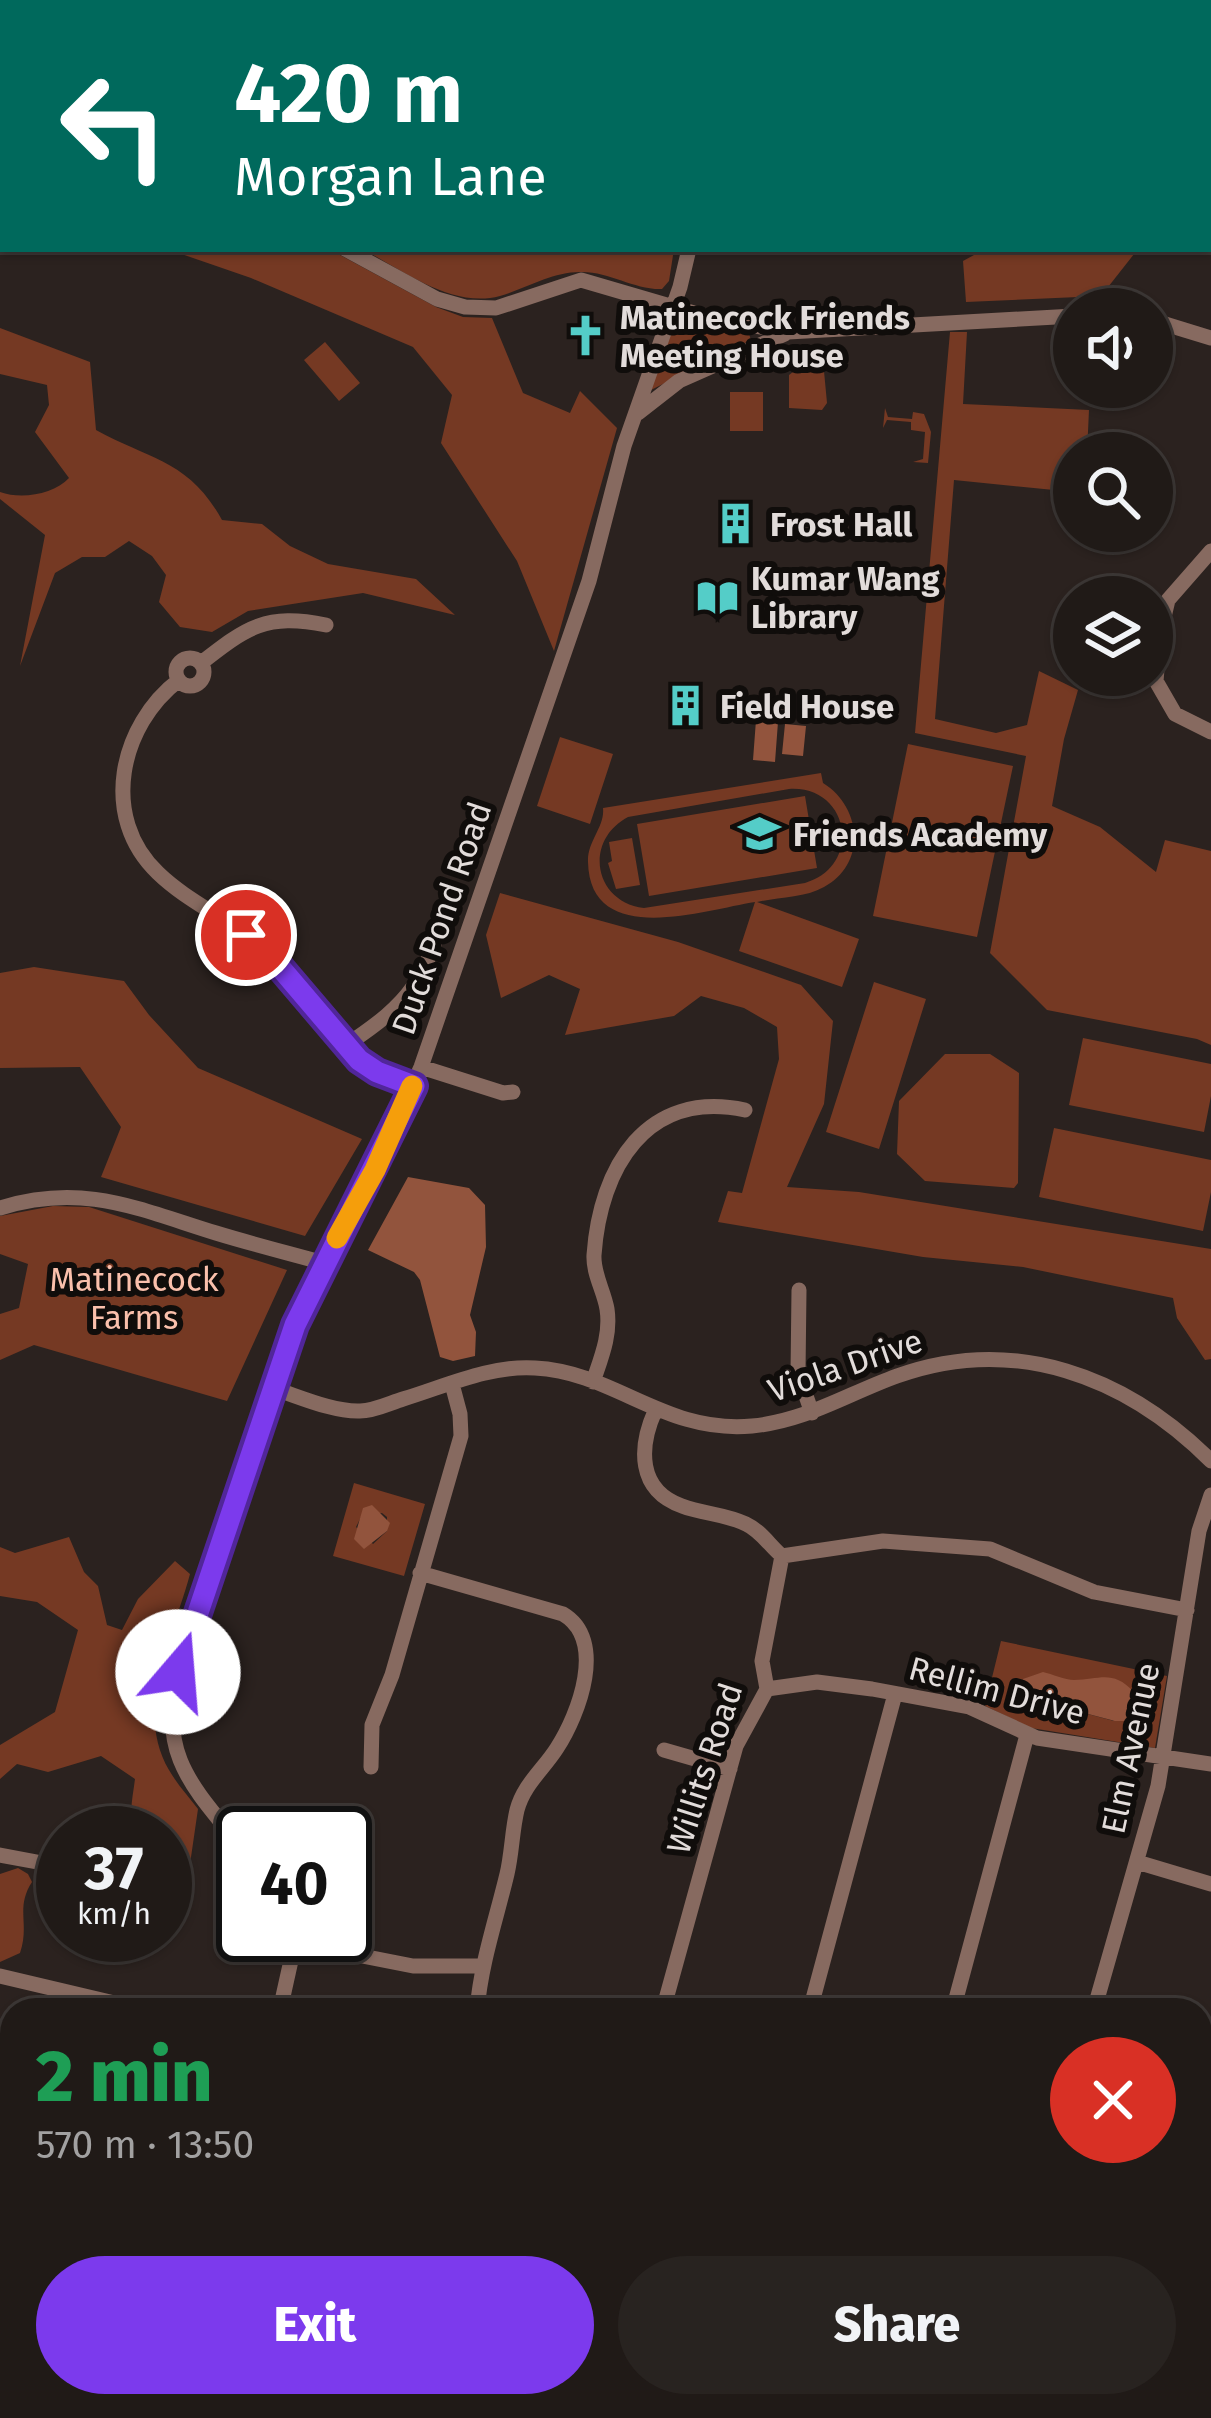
<!DOCTYPE html>
<html lang="en">
<head>
<meta charset="utf-8">
<style>
  body { margin:0; font-family:"Fira Sans",sans-serif; background:#282320; color:#f1f3f6; height:100vh; display:flex; flex-direction:column; font-size:45px; white-space:nowrap }
  * { box-sizing:border-box; margin:0 }
  p { font-size:39px; color:#a2a1a1 }
  .icon { flex:none; width:66px; height:66px; fill:none; stroke:currentColor; stroke-width:2; stroke-linecap:round; stroke-linejoin:round }
  .map { position:relative; flex:1; overflow:hidden }
  .side { position:absolute; left:0px; top:1998px; width:1212px; height:420px; display:flex; flex-direction:column; background:#201a17; border-radius:36px 36px 0 0; box-shadow:0 3px 9px #0004,0 0 0 3px #3d3836 }
  .side>* { flex:none }
  .hud { position:absolute; left:0px; top:0px; width:1212px; height:252px; box-shadow:0 3px 9px #0004,0 0 0 3px #3d3836; background:#00695c; color:#fff; overflow:hidden }
  .controls { position:absolute; left:1053px; top:288px; display:grid; gap:24px }
  .controls a { display:grid; place-items:center; width:120px; height:120px; border-radius:50%; background:#201a17; box-shadow:0 3px 9px #0004,0 0 0 3px #3d3836; font-size:60px }
  .speed { position:absolute; left:36px; top:1806px; display:flex; gap:24px; font-size:60px; font-weight:700; text-align:center }
  .speed>* { display:grid; place-content:center; width:156px; height:156px; border-radius:50%; background:#201a17; box-shadow:0 3px 9px #0004,0 0 0 3px #3d3836; line-height:1 }
  .speed small { font-size:30px; font-weight:400 }
  .speed .limit { border:6px solid #111; border-radius:18px; background:#fff; color:#111 }
  .pin { position:absolute; display:grid; place-items:center; width:102px; height:102px; color:#fff; margin:-51px; border:6px solid #fff; border-radius:50%; box-shadow:0 3px 12px #0007 }
  .me { position:absolute; width:132px; margin:-66px; rotate:18deg; stroke-linejoin:round; filter:drop-shadow(0 0 9px #0008) }
  .turn { display:flex; align-items:center; gap:42px; height:252px; padding:0 36px; font-size:54px }
  .turn .icon { width:156px; height:156px; stroke-width:2.5 }
  .turn b { display:block; font-size:84px; line-height:102px }
  .round { display:grid; place-items:center; flex:none; width:126px; height:126px; border-radius:63px; background:#282320 }
  .overview { display:flex; align-items:center; justify-content:space-between; height:204px; padding:0 36px }
  h1 { font-size:72px; font-weight:800; line-height:90px; color:#1e9e55 }
  .button { display:flex; gap:24px; margin-top:auto; padding:24px 36px }
  .button a { flex:1; height:138px; border-radius:72px; background:#7c3aed; color:#fff; font-size:48px; font-weight:800; line-height:138px; text-align:center }
  .button a+a { background:#282320; color:#f1f3f6 }
  .map>svg:first-child { display:block }
  .green { fill:#753923; fill-rule:evenodd }
  .water { fill:#92543d }
  .lines { fill:none; stroke-linecap:round; stroke-linejoin:round }
  .minor { stroke:#876a60; stroke-width:15 }
  .route-casing { stroke:#51269a; stroke-width:30 }
  .route { stroke:#7c3aed; stroke-width:21 }
  .slow { stroke:#f59e0b; stroke-width:21 }
  .labels { text-anchor:middle; stroke-width:12; stroke-linejoin:round; paint-order:stroke }
  .poi-label { font-size:33px; font-weight:bold; fill:#e2dcda; stroke:#100d0b; text-anchor:start }
  .street-label { font-size:33px; fill:#e2dcda; stroke:#100d0b }
  .park-label { font-size:33px; fill:#fac0ac; stroke:#100d0b }
</style>
</head>
<body>
<div class="map">
<svg width="1211" height="2418" viewBox="0 0 1211 2418">
  <rect width="100%" height="100%" fill="#2b221f"/>
  <path class="green" d="M167 249H329L436 307 463 317 492 318 523 393 570 413 580 391 617 428 554 651 517 561 441 443 452 395 413 347 251 278Z
    M362 249H674L669 281 662 289C634 290 609 271 580 272 552 272 527 288 500 296 452 309 403 270 362 249Z
    M985 249H1138L1101 296 966 302 963 261Z
    M685 320 749 334 751 340 649 391 670 326Z
    M0 328 90 362 96 430C150 460 189 460 222 520L262 524 290 546 328 564 416 579 455 615 363 593 248 611 212 632 180 627 159 602 166 575 152 556 129 541 105 557H82L55 573 20 666 45 535 0 499V492C22 500 54 494 69 478L35 432 49 405 47 385 0 374Z
    M950 332H967L963 404 1089 410 1087 453H1074V492L954 480 935 719 996 733 1027 725 1039 671 1078 690 1064 739 1052 806 1100 827 1156 872 1165 840 1211 851V1045L1197 1039 1047 1010 990 953 1026 756 915 733Z
    M325 342 360 383 339 401 304 360Z
    M824 371 827 403 822 410 789 408V375L793 372Z
    M730 392H763V431H730Z
    M885 408 888 417 912 419 913 412 924 414 931 432 928 463 913 462 923 459 925 432 911 430V422L887 420 883 428Z
    M560 737 613 754 590 824 537 806Z
    M908 744 1013 766 977 937 873 916Z
    M821 773 823 783C862 807 867 864 824 887 805 898 778 897 757 902L859 939 842 987 739 951 755 902C704 910 590 949 588 862 587 841 605 827 603 808ZM789 789C850 785 863 866 805 883L644 908C594 902 583 841 628 817Z
    M805 796 817 868 649 896 637 824Z
    M632 838 640 885 616 889 608 863 612 861 609 842Z
    M500 893 678 942 801 985 833 1021 824 1104 787 1187 859 1192 1211 1249V1359L1205 1360 1177 1318 1173 1298 1023 1267 923 1257 718 1222 728 1191 742 1193 779 1059 777 1027 744 1008 701 996 674 1016 565 1035 580 989 549 975 501 998 486 935Z
    M34 967 124 981 149 1015 198 1068 362 1139 305 1236 101 1177 121 1127 80 1067 0 1068V973Z
    M874 982 926 999 879 1149 826 1132Z
    M1083 1038 1211 1064V1096L1204 1132 1069 1105Z
    M945 1054H990L1019 1073 1018 1183 1014 1188 925 1181 897 1154 899 1101Z
    M1054 1128 1211 1160V1192L1203 1231 1039 1197Z
    M53 1206 89 1207 287 1270 227 1401 34 1345 0 1360V1314L19 1308 28 1264 0 1254V1216Z
    M354 1483 425 1504 404 1576 333 1556ZM382 1513 387 1517V1531L373 1544 356 1527 361 1517Z
    M69 1537 84 1572 98 1586 107 1625 122 1630 138 1599 175 1561 190 1574C174 1635 133 1709 169 1770 177 1784 188 1796 198 1809L190 1864 165 1907V1833C122 1833 131 1811 135 1779L101 1756 48 1772 17 1764 0 1779V1745L55 1712 78 1630 37 1602 0 1596V1547L15 1553Z
    M1001 1641 1167 1676 1155 1748 1031 1728 985 1706ZM1075 1680 1114 1721 1073 1710 1050 1711Z
    M18 1868 28 1874 32 1882C15 1908 30 1924 20 1953L0 1962V1874Z"/>
  <path class="water" d="M756 720 778 722 775 762 753 760Z
    M785 724 806 726 803 756 782 754Z
    M408 1177 469 1188 485 1205 486 1247 470 1315 476 1332 475 1356 453 1361 440 1357 420 1280 414 1272 368 1250Z
    M372 1505 390 1523 387 1531 364 1549 354 1539 363 1508Z
    M1043 1672C1052 1674 1065 1680 1074 1680 1100 1680 1112 1669 1134 1692L1126 1721H1115L1073 1710 1050 1711 1028 1704 1021 1693 1023 1679Z"/>
  <g class="lines">
    <path class="minor" d="M713 3V0
      M0 110H3
      M345 249 437 299 465 307 496 308 581 280 711 318 788 332 1074 316
      M1152 320 1211 338
      M638 413 679 381 785 334
      M1211 551 1168 600 1160 634 1156 681 1175 714 1211 732
      M176 672a14 14 0 1 1 28 0a14 14 0 1 1-28 0Z
      M201 663C247 627 266 613 326 625
      M179 680C120 725 99 817 158 873 189 903 230 919 262 948 298 981 324 1026 359 1060L377 1073 414 1086
      M345 1046C414 1000 423 982 447 905
      M421 1067 503 1093 513 1092
      M0 1208C83 1182 138 1209 216 1233 252 1244 288 1253 324 1263
      M799 1290 798 1373 812 1413
      M593 1382C601 1358 611 1335 607 1309 604 1291 593 1274 594 1255 600 1168 646 1089 745 1110
      M272 1388C298 1396 332 1412 360 1411 374 1411 390 1403 403 1399 446 1386 490 1365 535 1368 615 1372 664 1434 752 1426 806 1421 847 1394 897 1376 1014 1334 1126 1376 1211 1461
      M655 1411C639 1447 637 1490 682 1506 703 1514 726 1514 746 1524 761 1531 770 1546 782 1556L762 1661 767 1689 736 1746 663 2010
      M782 1556 883 1541 990 1549 1094 1592 1187 1610
      M420 1573 563 1614C607 1640 579 1714 557 1748 543 1770 524 1784 517 1810 512 1831 512 1853 507 1874 496 1920 481 1963 477 2010
      M767 1689 817 1682 872 1689 969 1707 1037 1738 1211 1764
      M664 1750 730 1769
      M371 1767 372 1725 392 1675 461 1436 460 1414 452 1384
      M243 1849C194 1788 156 1755 179 1672L295 1325 339 1234 375 1170 421 1067 589 581 624 446 680 287 689 249
      M0 1855 37 1862
      M1137 1862 1211 1884
      M292 1956 352 1954 413 1966H481
      M0 1976 144 2010
      M280 2010 292 1956 288 1935
      M810 2010 895 1694
      M953 2010 1027 1735
      M1094 2010 1158 1786 1199 1531 1211 1495
      M1200 2099 1211 2061
      M1200 2243 1211 2246
      M1200 2362 1211 2364
      M636 2406 649 2418
      M171 2418 177 2406
      M565 2418 568 2406
      M976 2418 979 2406"/>
  </g>
  <g class="lines">
    <defs>
      <path id="route" d="M178 1672 295 1325 414 1086 377 1072 359 1060 273 959 246 935"/>
    </defs>
    <use href="#route" class="route-casing"/>
    <use href="#route" class="route"/>
    <path class="slow" d="M337 1238 375 1170 412 1086"/>
  </g>
  <defs>
    <symbol id="church-bare" viewBox="-9 -9 18 18"><path d="M-1.2-6h2.4v3.5h3.3v2.4h-3.3V6h-2.4V-.1h-3.3v-2.4h3.3Z" fill="#54cdc8" stroke="#100d0b" stroke-width="2.5" paint-order="stroke"/></symbol>
    <symbol id="building-bare" viewBox="-9 -9 18 18"><path d="M-4-6H4V6H1V3H-1V6H-4ZM-2.5-4.3h1.7v1.8h-1.7ZM.8-4.3h1.7v1.8H.8ZM-2.5-1h1.7V.8h-1.7ZM.8-1h1.7V.8H.8Z" fill="#54cdc8" stroke="#100d0b" stroke-width="2.5" paint-order="stroke"/></symbol>
    <symbol id="library-bare" viewBox="-9 -9 18 18"><path d="M-6-4Q-3-5.5-.7-3.5V5Q-3 3-6 4ZM6-4Q3-5.5 .7-3.5V5Q3 3 6 4Z" fill="#54cdc8" stroke="#100d0b" stroke-width="2.5" paint-order="stroke"/></symbol>
    <symbol id="school-bare" viewBox="-9 -9 18 18"><path d="M0-5L7-2L0 1L-7-2ZM-4 1L0 2.5L4 1V4Q0 6-4 4Z" fill="#54cdc8" stroke="#100d0b" stroke-width="2.5" paint-order="stroke"/></symbol>
  </defs>
  <g fill-rule="evenodd">
    <use href="#church-bare" x="556" y="306" width="59" height="59"/>
    <use href="#building-bare" x="706" y="494" width="59" height="59"/>
    <use href="#library-bare" x="688" y="568" width="59" height="59"/>
    <use href="#building-bare" x="656" y="676" width="59" height="59"/>
    <use href="#school-bare" x="730" y="804" width="59" height="59"/>
  </g>
  <g class="labels">
    <g class="poi-label">
      <text x="620" y="329">Matinecock Friends<tspan x="620" dy="38">Meeting House</tspan></text>
      <text x="770" y="536">Frost Hall</text>
      <text x="751" y="590">Kumar Wang<tspan x="751" dy="38">Library</tspan></text>
      <text x="720" y="718">Field House</text>
      <text x="793" y="846">Friends Academy</text>
    </g>
    <g class="street-label">
      <text transform="translate(441 918) rotate(-71)" y="12">Duck Pond Road</text>
      <text transform="translate(845 1365) rotate(-19)" y="12">Viola Drive</text>
      <text transform="translate(997 1690) rotate(15)" y="12">Rellim Drive</text>
      <text transform="translate(1130 1748) rotate(-78)" y="12">Elm Avenue</text>
      <text transform="translate(704 1768) rotate(-72)" y="12">Willits Road</text>
    </g>
    <g class="park-label">
      <text x="134" y="1291">Matinecock<tspan x="134" dy="38">Farms</tspan></text>
    </g>
  </g>
</svg>
<div class="controls">
<a><svg class="icon" aria-label="sound" viewBox="0 0 24 24"><path d="M4 9h4l5-4v14l-5-4H4zM17 9q2 3 0 6"/></svg></a>
<a><svg class="icon" aria-label="search" viewBox="0 0 24 24"><circle cx="10" cy="10" r="6"/><path d="M15 15l6 6"/></svg></a>
<a><svg class="icon" aria-label="layers" viewBox="0 0 24 24"><path d="M12 4l9 5-9 5-9-5zM3 14l9 5 9-5"/></svg></a>
</div>
<div class="speed"><div>37<small>km/h</small></div><div class="limit">40</div></div>
<div class="pin" style="left:246px;top:935px;background:#d93025"><svg class="icon" aria-label="arrive" viewBox="0 0 24 24"><path d="M6 21V4h12l-3 4 3 4H6"/></svg></div>
<svg class="me" style="left:178px;top:1672px" viewBox="-20 -20 40 40"><circle r="19" fill="#fff"/><path d="M0-13L10 11 0 6-10 11z" fill="#7c3aed"/></svg>
<div class="hud">
<div class="turn"><svg class="icon" aria-label="left" viewBox="0 0 24 24"><path d="M17 20v-9H6M10 6l-5 5 5 5"/></svg><div><b>420 m</b>Morgan Lane</div></div>
</div>
<section class="side">
<div class="overview"><div><h1>2 min</h1><p>570 m · 13:50</p></div><a class="round" style="background:#d93025;color:#fff"><svg class="icon" aria-label="close" viewBox="0 0 24 24"><path d="M6 6l12 12M18 6L6 18"/></svg></a></div>
<div class="button"><a>Exit</a><a>Share</a></div>
</section>
</div>
</body>
</html>
